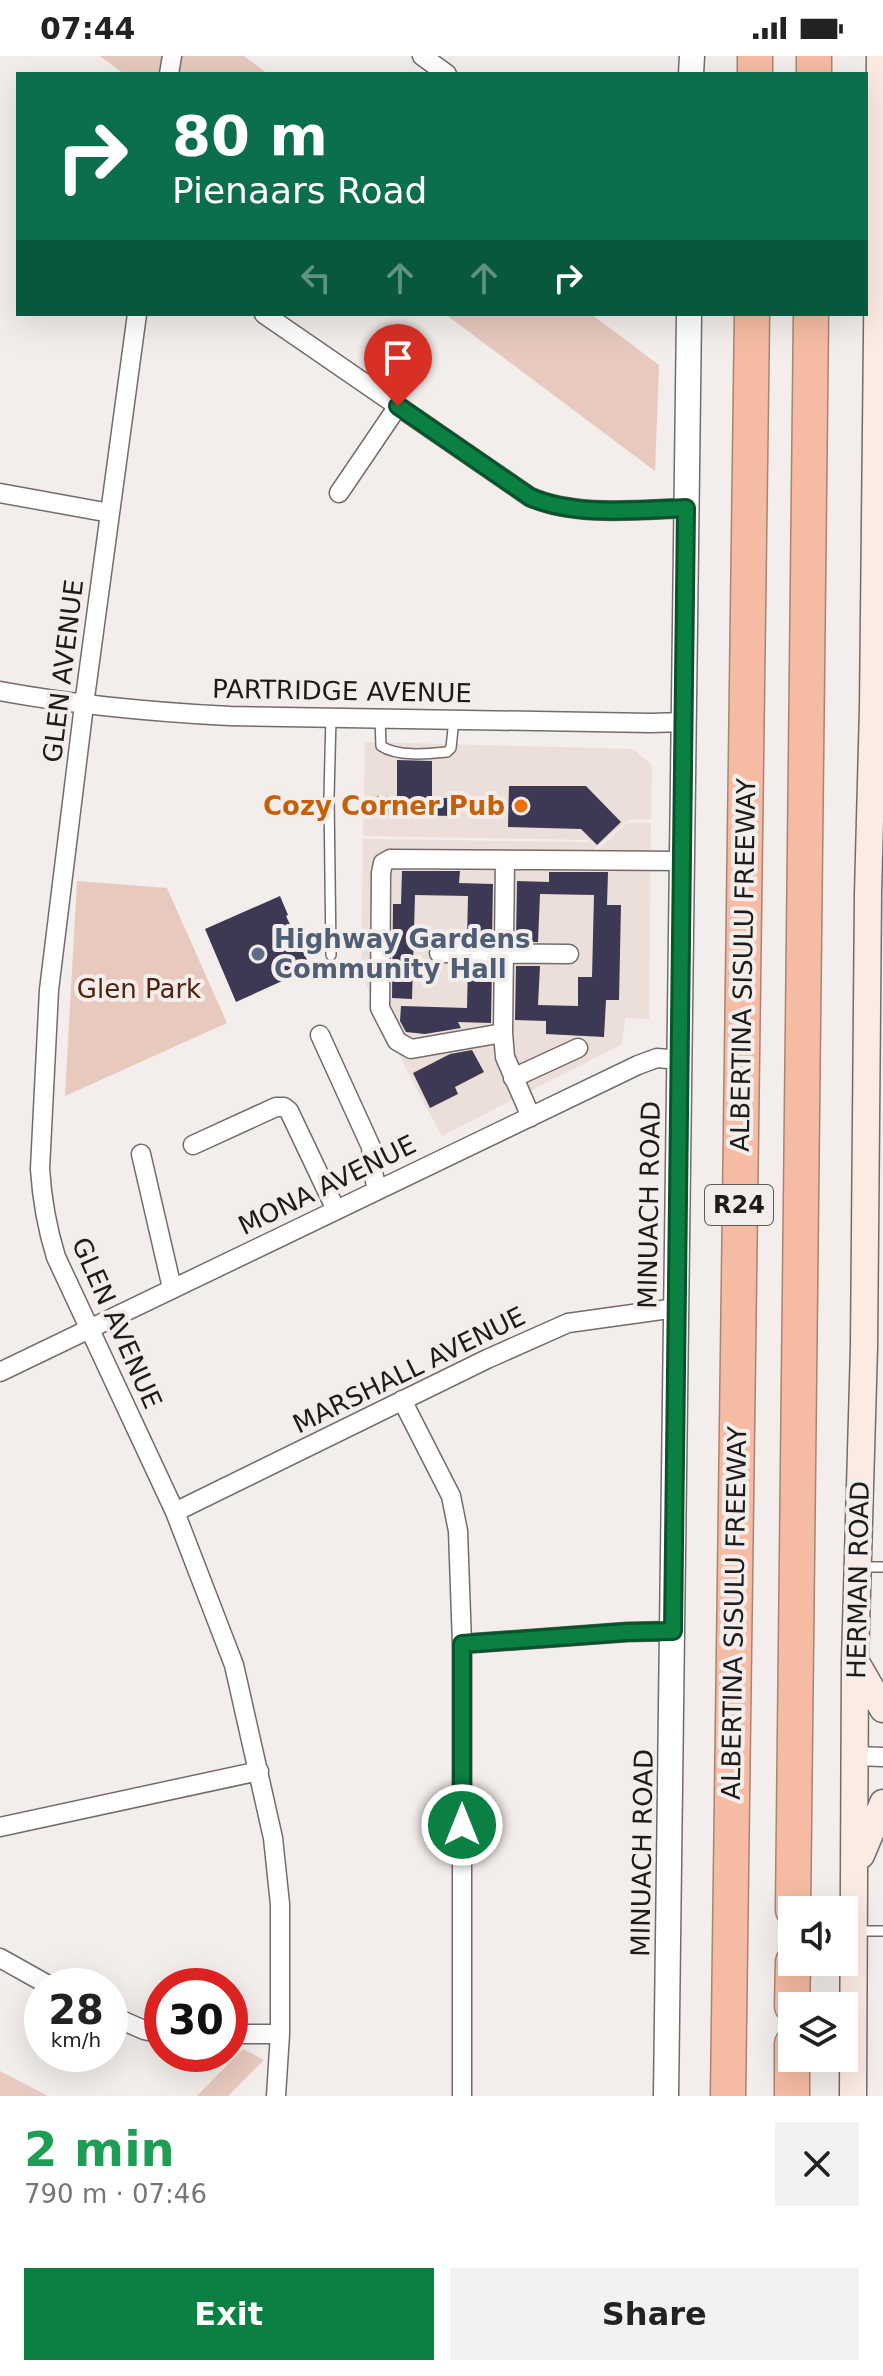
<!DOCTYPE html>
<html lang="en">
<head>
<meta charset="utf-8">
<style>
  body { margin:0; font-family:"DejaVu Sans",sans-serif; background:#f2f2f2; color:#222; height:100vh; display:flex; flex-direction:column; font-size:30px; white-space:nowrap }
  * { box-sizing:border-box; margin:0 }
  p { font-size:26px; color:#767676 }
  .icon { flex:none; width:44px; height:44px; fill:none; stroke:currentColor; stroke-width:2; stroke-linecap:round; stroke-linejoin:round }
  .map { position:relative; height:2040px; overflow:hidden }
  .details { display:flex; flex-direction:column; background:#fff; flex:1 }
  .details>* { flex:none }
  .hud { position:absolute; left:16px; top:16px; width:852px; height:244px; border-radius:0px; box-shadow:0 8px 32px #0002; background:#0b6e4f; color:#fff; overflow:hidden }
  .controls { position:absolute; left:778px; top:1840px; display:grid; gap:16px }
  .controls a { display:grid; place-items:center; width:80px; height:80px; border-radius:0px; background:#fff; box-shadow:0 8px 32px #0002; font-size:40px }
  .speed { position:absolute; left:24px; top:1912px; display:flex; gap:16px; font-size:40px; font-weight:700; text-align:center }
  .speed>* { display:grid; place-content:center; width:104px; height:104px; border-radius:50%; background:#fff; box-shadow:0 8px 32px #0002; line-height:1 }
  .speed small { font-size:20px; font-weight:400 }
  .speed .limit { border:12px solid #d22; background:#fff; color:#111 }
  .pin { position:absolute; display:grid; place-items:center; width:68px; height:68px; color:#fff; margin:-82px -34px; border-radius:50% 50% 50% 0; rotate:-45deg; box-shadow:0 0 8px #0007 }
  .pin .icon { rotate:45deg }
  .me { position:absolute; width:88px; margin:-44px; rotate:0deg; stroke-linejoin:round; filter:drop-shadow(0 0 6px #0008) }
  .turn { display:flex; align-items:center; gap:28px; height:168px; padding:0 24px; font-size:36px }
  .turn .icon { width:104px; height:104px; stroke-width:2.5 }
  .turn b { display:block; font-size:56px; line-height:68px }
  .lanes { display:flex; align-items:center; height:76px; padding:0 24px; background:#0003; justify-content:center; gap:40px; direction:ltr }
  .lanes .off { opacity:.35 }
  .round { display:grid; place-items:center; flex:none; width:84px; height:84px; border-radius:0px; background:#f2f2f2 }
  .summary { display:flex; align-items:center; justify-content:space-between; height:136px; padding:0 24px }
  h1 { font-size:48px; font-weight:600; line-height:60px; color:#1e9e55 }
  .action { display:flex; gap:16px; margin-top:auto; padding:16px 24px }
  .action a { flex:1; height:92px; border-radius:0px; background:#0b8043; color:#fff; font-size:32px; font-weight:600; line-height:92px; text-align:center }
  .action a+a { background:#f2f2f2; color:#222 }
  .status { display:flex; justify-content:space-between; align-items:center; height:56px; padding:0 40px; background:#fff; direction:ltr }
  .status svg { height:22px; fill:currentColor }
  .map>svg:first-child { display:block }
  .built { fill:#ecded9 }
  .green { fill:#e7c9be }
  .building { fill:#3d3854 }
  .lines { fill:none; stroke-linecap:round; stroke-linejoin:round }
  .service-casing { stroke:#726d6b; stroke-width:12 }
  .minor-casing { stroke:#726d6b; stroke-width:21 }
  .tertiary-casing { stroke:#726d6b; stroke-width:27 }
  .secondary-casing { stroke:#726d6b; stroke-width:29 }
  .motorway-casing { stroke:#aa8473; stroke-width:37 }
  .service { stroke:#fff; stroke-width:9 }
  .minor { stroke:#fff; stroke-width:18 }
  .tertiary { stroke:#fff; stroke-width:24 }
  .secondary { stroke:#fcebe3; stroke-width:26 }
  .motorway { stroke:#f6bca3; stroke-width:34 }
  .route-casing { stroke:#07532c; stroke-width:20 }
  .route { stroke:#0b8043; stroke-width:14 }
  .food-dot { fill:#e8710a; stroke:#f3edeb; stroke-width:3 }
  .service-dot { fill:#5c6f8a; stroke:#f3edeb; stroke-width:3 }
  .labels { text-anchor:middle; stroke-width:8; stroke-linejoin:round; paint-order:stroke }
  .shield { fill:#f3edeb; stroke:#5e5b59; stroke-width:2 }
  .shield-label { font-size:24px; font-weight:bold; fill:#1e1c1b }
  .street-label { font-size:26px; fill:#1e1c1b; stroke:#f3edeb }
  .food-label { font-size:26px; font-weight:bold; fill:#c56008; stroke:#f3edeb; text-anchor:end }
  .service-label { font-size:26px; font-weight:bold; fill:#4e5e75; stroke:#f3edeb; text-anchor:start }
  .park-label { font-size:26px; fill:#542310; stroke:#f3edeb }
</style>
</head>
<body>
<div class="status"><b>07:44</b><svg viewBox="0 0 49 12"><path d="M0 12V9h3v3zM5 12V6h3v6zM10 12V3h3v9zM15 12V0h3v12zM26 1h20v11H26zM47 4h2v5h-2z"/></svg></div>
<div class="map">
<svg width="883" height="2040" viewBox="0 0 883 2040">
  <rect width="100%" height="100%" fill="#f3edeb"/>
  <path class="built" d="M365 686 633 693 652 709 651 763 628 764 595 793 597 794 627 767H651L649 963 625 962 622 988 442 1080 408 1017 361 918 363 783 590 786 588 784 363 780Z"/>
  <path class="green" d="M100 0H244L268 18H124Z
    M445 258H591L659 309 655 415Z
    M77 825 167 832 227 967 65 1040Z
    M243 1993 264 2004 228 2040H197Z
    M0 2015 48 2040H0Z"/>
  <path class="building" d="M397 704 432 705V742H460V760L377 759V740H397Z
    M509 730H586L621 766 597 789 581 773 508 771Z
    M402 815H460L459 827 493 828 492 885H467L468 840 415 839 412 943 392 942 393 848H401Z
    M549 816H608L607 849H621L619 944H606L604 981 546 978V965L515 964 516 910H540L538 949 578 950V921H592L594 839 540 838 538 886H516L517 825 549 826Z
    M280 840 288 859 286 860 311 912 236 946 205 873Z
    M468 909H492L491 967 458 966 461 972 425 978 406 976 400 965 401 950 467 952Z
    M472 994 484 1016 455 1031 458 1038 430 1052 413 1017 450 998Z"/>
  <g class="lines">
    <defs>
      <path id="service" d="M380 662 381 690C398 701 427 698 447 696L451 692 454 663
        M331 899 329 740 331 661
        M861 1511H883
        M857 1875H883"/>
      <path id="minor" d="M422 0 447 18
        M169 18 172 0
        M137 258 84 649 49 934 40 1113C42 1144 47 1172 56 1201L175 1456 234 1609 273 1782 280 1848V1978L276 2040
        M264 258 530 441C576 461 637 454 686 452
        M0 437 110 457
        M339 437 398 350
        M0 635C76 649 153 656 230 660L651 667 684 666
        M505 804 503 977 505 1001 531 1061
        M439 897 569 898
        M503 977 411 993 397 985 380 952 381 817 383 807 390 803 682 805
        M320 979 371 1091 373 1116 377 1134
        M513 1022 578 992
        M193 1089 276 1051H284L289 1055 336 1154
        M141 1098 172 1232
        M0 1316 638 1009 657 1002 679 1004
        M402 1344 451 1440 458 1475 462 1588V2040
        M175 1456 487 1303 568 1267 676 1252
        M462 1588 627 1576 673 1575
        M855 1700 883 1701
        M0 1771 259 1715
        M0 1902 50 1930
        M110 1959 144 1974 162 1978
        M230 1978H280"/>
      <path id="tertiary" d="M691 18 692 0
        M666 2040 689 258"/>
      <path id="secondary" d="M857 1608 883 1653
        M861 1799 883 1747
        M853 2040 855 1605 864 1291 868 838 873 652 880 0"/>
      <path id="motorway" d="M755 18V0
        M814 18V0
        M793 1854 811 258
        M792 1950 793 1906
        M728 2040 752 258
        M792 2040V1988"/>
    </defs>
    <use href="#service" class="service-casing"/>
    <use href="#minor" class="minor-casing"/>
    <use href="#tertiary" class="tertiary-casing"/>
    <use href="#secondary" class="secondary-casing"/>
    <use href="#motorway" class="motorway-casing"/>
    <use href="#service" class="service"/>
    <use href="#minor" class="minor"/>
    <use href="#tertiary" class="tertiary"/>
    <use href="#secondary" class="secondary"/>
    <use href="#motorway" class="motorway"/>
  </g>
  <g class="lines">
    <defs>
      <path id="route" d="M398 350 530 441C575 461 637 454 686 452L673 1575 627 1576 462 1588V1769"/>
    </defs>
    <use href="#route" class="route-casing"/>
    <use href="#route" class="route"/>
  </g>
  <circle class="food-dot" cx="521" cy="750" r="8"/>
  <circle class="service-dot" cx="258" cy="898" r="8"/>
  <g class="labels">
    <rect class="shield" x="705" y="1129" width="68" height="40" rx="6"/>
    <g class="shield-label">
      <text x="739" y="1157">R24</text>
    </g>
    <g class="street-label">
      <text transform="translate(63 615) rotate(-83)" y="9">GLEN AVENUE</text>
      <text transform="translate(342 635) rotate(1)" y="9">PARTRIDGE AVENUE</text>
      <text transform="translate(743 909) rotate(-89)" y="9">ALBERTINA SISULU FREEWAY</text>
      <text transform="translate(327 1129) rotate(-26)" y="9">MONA AVENUE</text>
      <text transform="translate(649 1149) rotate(-89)" y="9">MINUACH ROAD</text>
      <text transform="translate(117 1267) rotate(66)" y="9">GLEN AVENUE</text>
      <text transform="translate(409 1314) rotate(-26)" y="9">MARSHALL AVENUE</text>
      <text transform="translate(858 1524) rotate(-89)" y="9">HERMAN ROAD</text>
      <text transform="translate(734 1557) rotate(-89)" y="9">ALBERTINA SISULU FREEWAY</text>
      <text transform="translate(642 1797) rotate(-89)" y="9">MINUACH ROAD</text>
    </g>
    <g class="food-label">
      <text x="505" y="759">Cozy Corner Pub</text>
    </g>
    <g class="service-label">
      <text x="274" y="892">Highway Gardens<tspan x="274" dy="30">Community Hall</tspan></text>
    </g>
    <g class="park-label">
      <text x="139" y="942">Glen Park</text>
    </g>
  </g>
</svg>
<div class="controls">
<a><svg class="icon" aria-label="sound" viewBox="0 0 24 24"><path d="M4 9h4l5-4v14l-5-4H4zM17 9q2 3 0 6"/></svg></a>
<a><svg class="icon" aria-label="layers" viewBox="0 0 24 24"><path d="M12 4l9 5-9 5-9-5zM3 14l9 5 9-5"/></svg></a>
</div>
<div class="speed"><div>28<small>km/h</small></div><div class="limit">30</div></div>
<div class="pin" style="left:398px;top:350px;background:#d93025"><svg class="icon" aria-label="arrive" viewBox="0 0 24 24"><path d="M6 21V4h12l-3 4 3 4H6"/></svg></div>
<svg class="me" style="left:462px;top:1769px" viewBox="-20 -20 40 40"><circle r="17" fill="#0b8043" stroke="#fff" stroke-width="3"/><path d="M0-11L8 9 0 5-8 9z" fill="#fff"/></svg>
<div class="hud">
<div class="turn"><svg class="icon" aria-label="right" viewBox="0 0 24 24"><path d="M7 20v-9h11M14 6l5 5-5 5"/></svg><div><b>80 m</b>Pienaars Road</div></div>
<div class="lanes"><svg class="icon off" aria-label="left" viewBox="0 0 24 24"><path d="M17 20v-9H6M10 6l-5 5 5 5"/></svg><svg class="icon off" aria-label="ahead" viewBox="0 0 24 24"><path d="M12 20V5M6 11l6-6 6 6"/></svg><svg class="icon off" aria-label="ahead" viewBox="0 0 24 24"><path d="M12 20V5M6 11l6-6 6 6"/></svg><svg class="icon" aria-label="right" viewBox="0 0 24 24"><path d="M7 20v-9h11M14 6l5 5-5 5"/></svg></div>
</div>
</div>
<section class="details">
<div class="summary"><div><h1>2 min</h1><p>790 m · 07:46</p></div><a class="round"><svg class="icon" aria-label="close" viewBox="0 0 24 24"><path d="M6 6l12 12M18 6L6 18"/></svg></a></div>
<div class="action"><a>Exit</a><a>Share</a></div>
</section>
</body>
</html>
